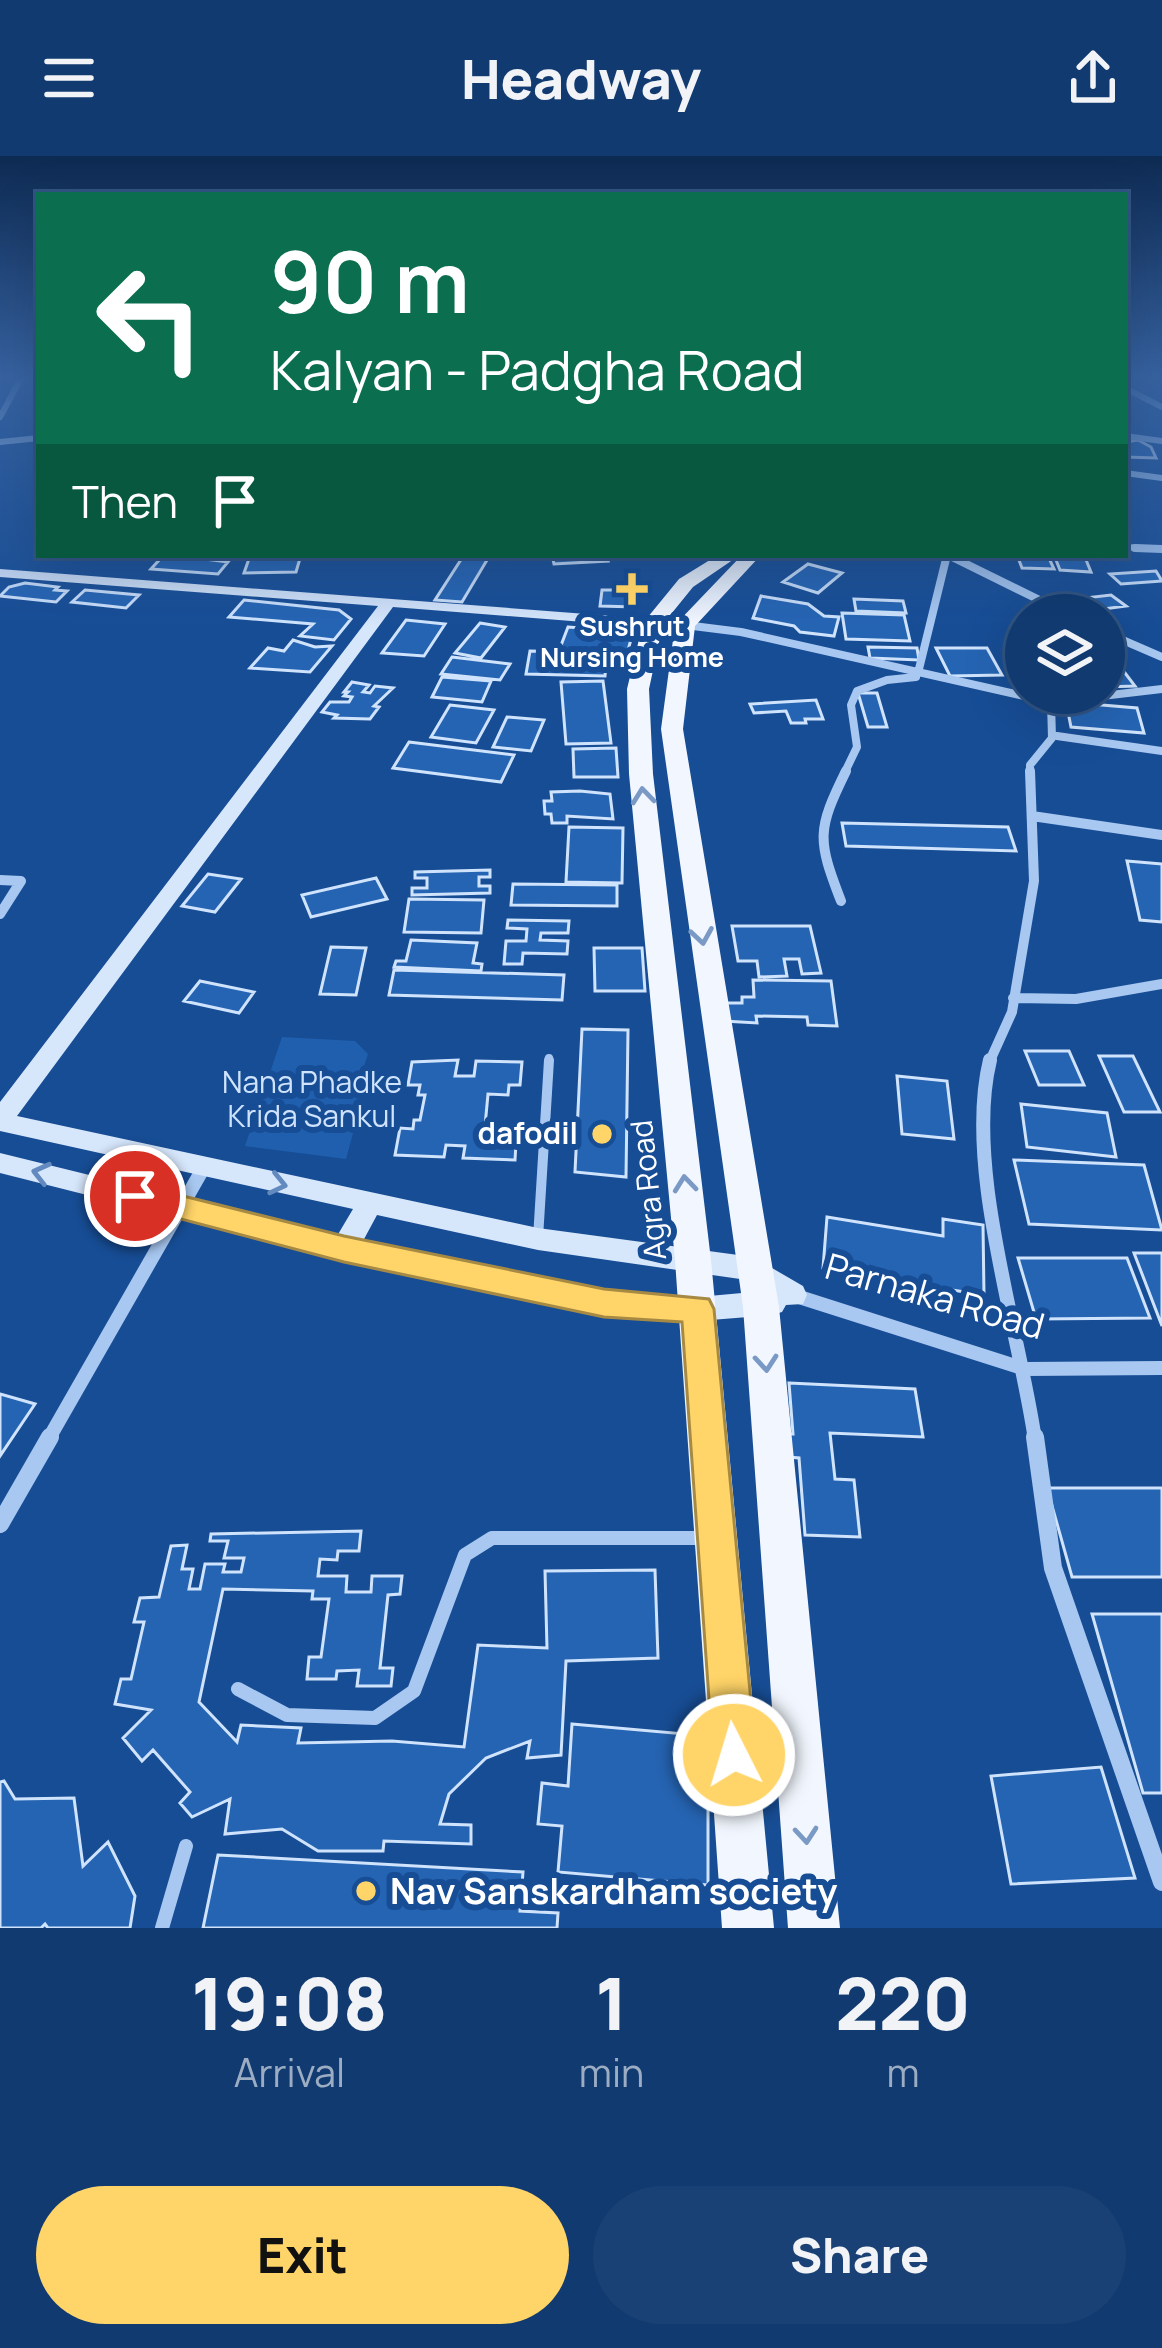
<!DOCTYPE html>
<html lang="en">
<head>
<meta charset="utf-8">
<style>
  body { margin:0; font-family:Manrope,sans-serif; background:#1a4175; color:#f1f3f6; height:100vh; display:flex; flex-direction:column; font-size:45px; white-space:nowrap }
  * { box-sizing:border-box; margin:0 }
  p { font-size:39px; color:#9cadc3 }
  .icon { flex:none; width:66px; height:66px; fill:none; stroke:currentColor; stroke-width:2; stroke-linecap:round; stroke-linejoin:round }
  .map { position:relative; height:1772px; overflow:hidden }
  .drawer { display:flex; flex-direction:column; background:#113a70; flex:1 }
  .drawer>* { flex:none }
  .banner { position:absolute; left:36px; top:36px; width:1092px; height:366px; border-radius:0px; box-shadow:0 12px 48px #0002,0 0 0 3px #305483; background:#0b6e4f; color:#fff; overflow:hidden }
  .buttons { position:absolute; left:1005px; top:438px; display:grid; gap:24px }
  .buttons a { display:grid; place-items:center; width:120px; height:120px; border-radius:50%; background:#113a70; box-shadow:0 12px 48px #0002,0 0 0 3px #305483; font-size:60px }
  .pin { position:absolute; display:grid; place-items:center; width:102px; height:102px; color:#fff; margin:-51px; border:6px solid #fff; border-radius:50%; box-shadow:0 3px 12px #0007 }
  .me { position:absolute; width:132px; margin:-66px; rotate:355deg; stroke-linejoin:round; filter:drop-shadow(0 0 9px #0008) }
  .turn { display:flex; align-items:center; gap:42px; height:252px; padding:0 36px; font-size:54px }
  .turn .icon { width:156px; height:156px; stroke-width:2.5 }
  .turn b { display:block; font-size:84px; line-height:102px }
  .then { display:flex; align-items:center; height:114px; padding:0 36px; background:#0003; gap:24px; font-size:45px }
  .eta { display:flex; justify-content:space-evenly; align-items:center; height:204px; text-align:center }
  .eta b { font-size:72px; font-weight:800; line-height:84px }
  .button { display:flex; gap:24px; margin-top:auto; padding:24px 36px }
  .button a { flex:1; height:138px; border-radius:72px; background:#ffd468; color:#111; font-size:48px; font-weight:800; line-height:138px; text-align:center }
  .button a+a { background:#1a4175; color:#f1f3f6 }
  header { display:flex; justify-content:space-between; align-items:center; height:156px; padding:0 36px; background:#113a70; font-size:54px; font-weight:800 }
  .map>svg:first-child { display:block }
  .green { fill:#1f5fae }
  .building { fill:#2564b3; stroke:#cfe3fc; stroke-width:3 }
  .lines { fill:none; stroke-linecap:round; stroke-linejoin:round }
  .lane-far2 { stroke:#a8c8f1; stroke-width:8 }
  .lane-far1 { stroke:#a8c8f1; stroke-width:10 }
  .lane { stroke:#a8c8f1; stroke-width:14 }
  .street-far4 { stroke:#a8c8f1; stroke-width:6 }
  .street-far3 { stroke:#a8c8f1; stroke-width:8 }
  .street-far2 { stroke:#a8c8f1; stroke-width:10 }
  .street-far1 { stroke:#a8c8f1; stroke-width:14 }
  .street { stroke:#a8c8f1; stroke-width:18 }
  .secondary { fill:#d6e6fb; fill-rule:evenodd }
  .primary { fill:#f2f7ff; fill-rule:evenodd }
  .oneway { stroke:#7a9ac5 }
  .oneway2 { stroke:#638abe }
  .route { fill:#ffd468; stroke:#a68a44; stroke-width:3 }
  .poi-dot { fill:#ffd468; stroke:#174d95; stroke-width:4.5 }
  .labels { text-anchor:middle; stroke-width:12; stroke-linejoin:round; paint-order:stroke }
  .far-poi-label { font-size:27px; font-weight:bold; fill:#fff; stroke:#174d95 }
  .park-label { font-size:30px; fill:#cfe3fc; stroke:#174d95 }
  .poi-label { font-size:30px; font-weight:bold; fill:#fff; stroke:#174d95; text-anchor:end }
  .street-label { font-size:30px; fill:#fff; stroke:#174d95 }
  .near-street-label { font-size:36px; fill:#fff; stroke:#174d95 }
  .near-poi-label { font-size:36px; font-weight:bold; fill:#fff; stroke:#174d95; text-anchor:start }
</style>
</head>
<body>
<header><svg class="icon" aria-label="menu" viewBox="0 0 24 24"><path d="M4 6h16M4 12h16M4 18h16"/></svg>Headway<svg class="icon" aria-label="share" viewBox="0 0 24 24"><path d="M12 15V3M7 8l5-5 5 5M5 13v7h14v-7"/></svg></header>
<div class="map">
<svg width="1162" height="1772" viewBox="0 0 1162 1772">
  <rect width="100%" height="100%" fill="#174d95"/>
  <path class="green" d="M282 881 355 885 368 898 359 925 367 926 346 1003 245 990Z"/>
  <path class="building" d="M1138 284 1151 291 1156 302 1125 301V286Z
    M301 399 296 416 244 417 250 400Z
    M464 399H490L462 446 435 444Z
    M552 399H606L608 405 554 408Z
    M1017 399 1048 400 1054 413 1022 412Z
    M1054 399H1084L1091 416 1060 414Z
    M161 402H197L228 406 218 418 151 413Z
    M808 408 842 417 818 437 783 426Z
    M1156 415 1162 425 1121 428 1110 418Z
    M25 427 58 431 55 434 67 435 56 446 0 440 9 431Z
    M621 429H646V435H636L635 451 600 450 602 434H620Z
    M85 434 139 439 126 452 72 446Z
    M1111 439 1126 450 1081 456 1067 444Z
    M761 440 808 448 824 460 839 461 834 480 800 476 794 470 753 462Z
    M854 443 903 445 906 457 856 455Z
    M244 444 339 454 351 463 334 484 300 480 313 468 229 461Z
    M842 457 904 459 910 485 846 483Z
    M406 464 445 468 424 500 382 497Z
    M480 467 505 471 481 502 455 497Z
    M568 471 633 476 627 498 560 492Z
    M293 484 315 491 332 490 310 516 250 512 268 492 284 495Z
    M868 491 917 492 919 504 870 502Z
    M936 492H987L1002 519 950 520Z
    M530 495 607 497 605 520 526 518Z
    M452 501 510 508 500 524 441 518Z
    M1122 513 1135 530 1104 531V514Z
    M442 521 491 525 482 546 432 541Z
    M603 525 611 587 566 588 561 526Z
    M352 526 369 529 363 536 370 537 375 530 393 532 374 550 379 551 370 563 334 562 337 559 322 556 330 546H349L352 541 344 540 348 536H344Z
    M858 537H877L887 571H868Z
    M816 544 823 563H805L806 567H791L786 555 754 557 750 548Z
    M1066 546 1137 552 1144 577 1071 571Z
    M450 549 494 554 476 587 431 581Z
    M507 561 544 564 531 595 493 591Z
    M409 586 514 599 501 626 393 612Z
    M616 592 618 621H574L573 593Z
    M580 635 610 638 613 663 567 660V667H552L551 658H545L544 645H552L551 636Z
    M842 667 1008 671 1016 695 846 690Z
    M569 671 623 672 622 727 566 726Z
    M1127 705 1162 708V766L1140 764Z
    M490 714V721H479V730H490V737L412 739V732H427V722H415V716Z
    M208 718 241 723 215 756 182 750Z
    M376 722 387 743 311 761 302 739Z
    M513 728 617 729V750L511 749Z
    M409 743 484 744 481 777 404 776Z
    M508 764 569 765 568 777H541L540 784 568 785 567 798 523 797 522 808H504L506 785H526L527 773 507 772Z
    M732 770H810L821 817 802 818 799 803H784L787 820 759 821 757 805H738Z
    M411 784 477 787 473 807 482 808 481 815 394 811 396 805H406Z
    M331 791 366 792 356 839 320 838Z
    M594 792H642L645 835H595Z
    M394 814 564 819 562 844 389 839Z
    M753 824 831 825 837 870 808 869 807 861 756 860 757 867 724 865V847H742V841H754Z
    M200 825 254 836 239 857 184 845Z
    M582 873 628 874 626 1021 575 1016Z
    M1025 895H1069L1084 929H1039Z
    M1099 900H1133L1160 956H1124Z
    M458 904 455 920H474L476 905 522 906 520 929H509L508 939 488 938 485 970 517 971 515 1004 463 1002 465 990 446 989 444 1001 395 999 400 972 413 973 414 964H420L425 939H418L420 929H408L412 906Z
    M897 920 947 925 954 983 902 978Z
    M1021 948 1107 957 1116 1001 1027 991Z
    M1014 1004 1144 1009 1162 1074 1029 1068Z
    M827 1061 943 1080V1063L983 1069 984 1139 933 1131V1140L885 1132V1123L823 1112Z
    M1134 1097H1162V1170Z
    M1018 1102H1127L1150 1162 1036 1163Z
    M789 1227 915 1233 923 1281 830 1277 835 1323 854 1324 860 1381 805 1379 799 1302 788 1301 786 1278H793Z
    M0 1238 35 1248 0 1300Z
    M1047 1332H1162V1421H1072Z
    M361 1375 359 1395H338L337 1404 320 1403 318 1420H347L346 1436H371L372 1420H402L400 1438 388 1439 380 1512H393L391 1530H357L359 1514 337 1515 336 1523H307L309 1501H321L329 1443H312L313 1435 223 1433 199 1546 237 1586 241 1569 301 1572 298 1587 392 1585 464 1591 478 1489 547 1492 545 1415 655 1414 658 1502 566 1505 561 1599 527 1602 530 1585 486 1602 449 1638 440 1668 471 1669V1688L384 1685 383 1695H318L282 1673 225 1678 230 1643 192 1661 180 1647 190 1636 153 1594 142 1605 123 1582 151 1554 115 1548 121 1523H131L144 1466H134L140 1442 159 1441 171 1390 187 1389 182 1413H193L189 1433H200L205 1408H225L223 1416H241L244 1402H224L228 1385H210L211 1378Z
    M1092 1458H1162V1637H1143Z
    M572 1568 708 1580V1729L558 1716 562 1670 538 1668 542 1627 568 1630Z
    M1101 1611 1135 1722 1011 1728 991 1620Z
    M4 1625 15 1643 74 1642 83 1710 108 1686 135 1740 130 1772H48L45 1768 41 1772H0V1626Z
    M218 1699 523 1716 520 1755 558 1757 557 1772H203Z"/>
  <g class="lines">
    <path class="lane-far2" d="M549 907V902"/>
    <path class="lane-far1" d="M538 1082 549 904"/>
    <path class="lane" d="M238 1533 287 1559 375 1562 414 1535 465 1399 492 1382H707
      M162 1772 186 1690"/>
    <path class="street-far4" d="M1125 232 1162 251
      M0 261 21 222
      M1125 280 1162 285
      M0 286 39 282
      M1125 317 1162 322
      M1125 391 1162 393"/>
    <path class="street-far3" d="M1135 392 1162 393
      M948 399 1070 459
      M685 469 741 476 1051 546 1162 533
      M1104 476 1162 501
      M918 517 947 399
      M1057 580 1162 595
      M844 618 857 591 851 549 857 535 887 524 916 521
      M1030 618V609L1052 582 1051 546"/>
    <path class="street-far2" d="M1032 660 1162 679
      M0 724 21 725 0 758
      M841 745C817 683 817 674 846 615
      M1013 842 1076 843 1162 828
      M989 907 1012 856 1034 725 1030 615"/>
    <path class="street-far1" d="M990 904C964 1010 1019 1173 1035 1284
      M793 1139 1025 1213 1162 1212
      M48 1284 204 1011"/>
    <path class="street" d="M1035 1281 1053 1412 1162 1726
      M0 1368 50 1281"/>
    <path class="secondary" d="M0 413 691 466V472L685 474 393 451 17 960 538 1072 753 1101 803 1130 807 1139 803 1148 786 1149 782 1156 772 1159 698 1165 604 1159 344 1104 0 1017V997L337 1080 353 1053 0 975V946L378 450 0 421ZM377 1059 538 1094 747 1124 764 1135 698 1141 604 1135 363 1085Z"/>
    <path class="primary" d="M718 399H740L693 431 663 468 649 533 653 618 711 1104 774 1772H722L675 1104 629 618 627 533 643 467 679 423Z
      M742 399H761L695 470 683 573 779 1151 840 1772H788L743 1151 661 573 675 469Z"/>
  </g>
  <defs><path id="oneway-chevron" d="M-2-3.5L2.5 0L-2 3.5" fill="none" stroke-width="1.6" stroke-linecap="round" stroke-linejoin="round" transform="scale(3)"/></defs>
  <g class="oneway">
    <use href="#oneway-chevron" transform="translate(643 640) rotate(-96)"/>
    <use href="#oneway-chevron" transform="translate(702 780) rotate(81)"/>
    <use href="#oneway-chevron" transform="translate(685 1028) rotate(-96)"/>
    <use href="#oneway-chevron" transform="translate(766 1207) rotate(85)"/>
    <use href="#oneway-chevron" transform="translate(806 1679) rotate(85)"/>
  </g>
  <g class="oneway2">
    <use href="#oneway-chevron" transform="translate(41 1017) rotate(-166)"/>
    <use href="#oneway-chevron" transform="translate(278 1028) rotate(13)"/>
  </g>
  <linearGradient id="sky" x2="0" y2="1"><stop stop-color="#0d2a52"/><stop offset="0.47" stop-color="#3662a0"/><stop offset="1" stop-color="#3662a0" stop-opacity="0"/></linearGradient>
  <rect width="1162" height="470" fill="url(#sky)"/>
  <path class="route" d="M135 1028 344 1080 604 1133 709 1143 714 1153 756 1599 749 1614 734 1620 719 1614 713 1599 682 1166 604 1161 344 1106 124 1048 120 1040 124 1031Z"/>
  <g class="poi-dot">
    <path d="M626 415h12v12h12v12h-12v12h-12v-12h-12v-12h12z"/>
    <circle cx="602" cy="978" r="12"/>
    <circle cx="366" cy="1735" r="12"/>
  </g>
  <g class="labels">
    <g class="far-poi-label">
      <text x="632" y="480">Sushrut<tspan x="632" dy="31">Nursing Home</tspan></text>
    </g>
    <g class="park-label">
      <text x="312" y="937">Nana Phadke<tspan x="312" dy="34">Krida Sankul</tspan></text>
    </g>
    <g class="poi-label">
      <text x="578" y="988">dafodil</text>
    </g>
    <g class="street-label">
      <text transform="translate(649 1034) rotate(-96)" y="10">Agra Road</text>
    </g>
    <g class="near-street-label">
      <text transform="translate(935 1140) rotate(16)" y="13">Parnaka Road</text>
    </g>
    <g class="near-poi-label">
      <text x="390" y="1748">Nav Sanskardham society</text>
    </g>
  </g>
</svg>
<div class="buttons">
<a><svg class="icon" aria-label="layers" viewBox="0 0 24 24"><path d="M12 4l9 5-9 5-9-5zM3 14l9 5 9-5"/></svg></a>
</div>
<div class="pin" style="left:135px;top:1040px;background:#d93025"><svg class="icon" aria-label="arrive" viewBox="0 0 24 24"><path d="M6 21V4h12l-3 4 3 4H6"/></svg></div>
<svg class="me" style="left:734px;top:1599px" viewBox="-20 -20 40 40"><circle r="17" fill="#ffd468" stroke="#fff" stroke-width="3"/><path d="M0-11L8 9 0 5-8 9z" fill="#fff"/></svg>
<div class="banner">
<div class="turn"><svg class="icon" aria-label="left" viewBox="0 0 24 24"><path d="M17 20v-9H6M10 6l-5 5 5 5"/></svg><div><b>90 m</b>Kalyan - Padgha Road</div></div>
<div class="then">Then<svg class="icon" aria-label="arrive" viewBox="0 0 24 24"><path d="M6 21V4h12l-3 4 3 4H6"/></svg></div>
</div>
</div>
<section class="drawer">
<div class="eta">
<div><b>19:08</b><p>Arrival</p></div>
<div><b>1</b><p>min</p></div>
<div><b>220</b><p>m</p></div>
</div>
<div class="button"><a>Exit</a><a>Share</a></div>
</section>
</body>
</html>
